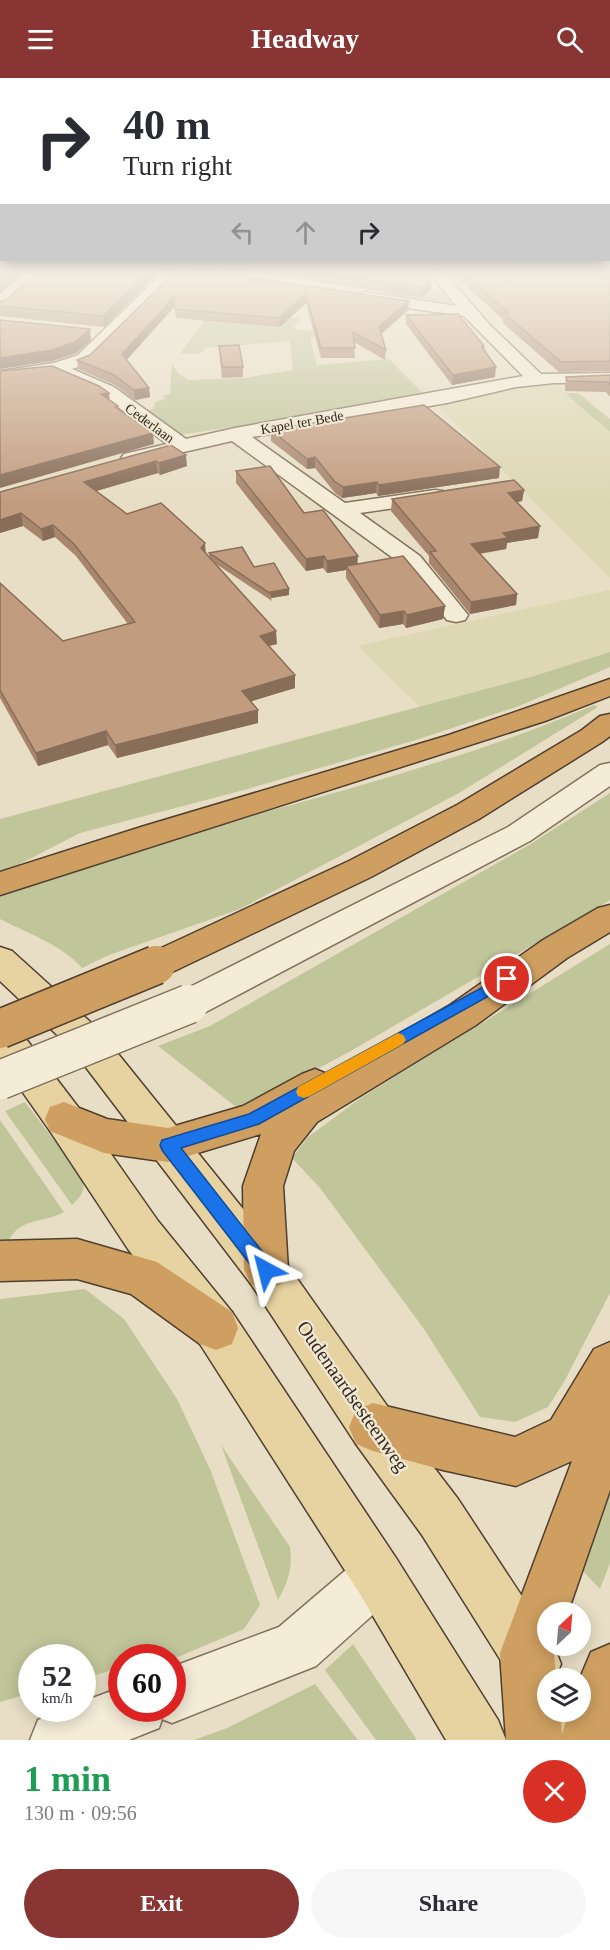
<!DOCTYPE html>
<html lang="en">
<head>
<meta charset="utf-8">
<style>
  body { margin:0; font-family:"Times New Roman",serif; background:#f7f7f7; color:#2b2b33; height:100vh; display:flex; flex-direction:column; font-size:22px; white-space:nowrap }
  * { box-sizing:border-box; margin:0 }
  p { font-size:20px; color:#7c7c81 }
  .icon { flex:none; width:33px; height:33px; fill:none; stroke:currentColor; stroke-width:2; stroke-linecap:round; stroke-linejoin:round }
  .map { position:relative; height:1662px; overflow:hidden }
  .drawer { display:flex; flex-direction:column; background:#fff; flex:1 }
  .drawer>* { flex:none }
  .top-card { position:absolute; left:0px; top:0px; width:610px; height:183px; box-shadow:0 3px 15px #0003; background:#fff; color:#2b2b33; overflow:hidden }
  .needle { width:39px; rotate:26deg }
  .tools { position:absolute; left:537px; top:1524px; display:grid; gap:12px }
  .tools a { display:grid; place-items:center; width:54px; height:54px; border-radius:50%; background:#fff; box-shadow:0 3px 15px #0003; font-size:30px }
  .speed { position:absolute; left:18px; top:1566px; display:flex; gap:12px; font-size:30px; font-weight:700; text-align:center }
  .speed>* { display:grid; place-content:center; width:78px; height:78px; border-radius:50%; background:#fff; box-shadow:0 3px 15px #0003; line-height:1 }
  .speed small { font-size:15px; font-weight:400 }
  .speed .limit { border:9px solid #d22; background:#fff; color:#111 }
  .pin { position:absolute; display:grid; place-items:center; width:51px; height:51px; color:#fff; margin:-26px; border:3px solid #fff; border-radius:50%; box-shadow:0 2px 6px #0007 }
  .me { position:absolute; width:66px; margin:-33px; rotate:322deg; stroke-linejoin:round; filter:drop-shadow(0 0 4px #0008) }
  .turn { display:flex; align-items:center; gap:21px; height:126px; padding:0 24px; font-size:27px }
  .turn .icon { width:78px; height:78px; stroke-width:2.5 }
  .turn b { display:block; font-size:42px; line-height:51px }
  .lanes { display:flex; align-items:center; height:57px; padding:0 24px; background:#0003; justify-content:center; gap:30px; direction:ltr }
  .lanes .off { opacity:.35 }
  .round { display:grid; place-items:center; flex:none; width:63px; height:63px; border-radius:32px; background:#f7f7f7 }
  .headline { display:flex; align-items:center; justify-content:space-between; height:102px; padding:0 24px }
  h1 { font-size:36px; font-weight:700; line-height:45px; color:#1e9e55 }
  .primary-button { display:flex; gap:12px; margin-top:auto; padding:12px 24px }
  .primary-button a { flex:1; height:69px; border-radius:36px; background:#893534; color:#fff; font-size:24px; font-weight:700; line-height:69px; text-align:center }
  .primary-button a+a { background:#f7f7f7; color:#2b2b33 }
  header { display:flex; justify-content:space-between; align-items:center; height:78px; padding:0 24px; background:#893534; color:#fff; font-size:27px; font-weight:700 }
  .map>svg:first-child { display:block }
  .farmland { fill:#ddd7b3 }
  .green { fill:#c0c59a }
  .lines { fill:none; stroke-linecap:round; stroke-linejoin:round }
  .minor-casing { stroke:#81715d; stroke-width:3 }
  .major-casing { stroke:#4f3f31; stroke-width:3 }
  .highway-casing { stroke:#4f3f31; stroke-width:3 }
  .minor { fill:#f4ecd7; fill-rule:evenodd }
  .major { fill:#e7d2a1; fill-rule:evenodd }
  .highway { fill:#ce9f60; fill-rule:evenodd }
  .minor-bridge-casing { stroke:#81715d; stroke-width:41; stroke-linecap:butt }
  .highway-bridge-casing { stroke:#4f3f31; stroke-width:41; stroke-linecap:butt }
  .minor-bridge { stroke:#f4ecd7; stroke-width:38 }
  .highway-bridge { stroke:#ce9f60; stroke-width:38 }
  .wall { fill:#a7866d }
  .shaded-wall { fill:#886d59 }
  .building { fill:#c29c7f; stroke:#886d59; stroke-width:1.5 }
  .route { fill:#1a73e8; stroke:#114b97; stroke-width:1.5 }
  .slow { fill:#f59e0b }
  .labels { text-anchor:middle; stroke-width:4.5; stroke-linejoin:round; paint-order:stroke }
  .far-street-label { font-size:14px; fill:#33291f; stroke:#f1e9d4 }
  .near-street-label { font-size:20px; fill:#33291f; stroke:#f1e9d4 }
</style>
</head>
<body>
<header><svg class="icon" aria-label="menu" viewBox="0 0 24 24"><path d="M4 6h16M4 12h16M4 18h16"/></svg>Headway<svg class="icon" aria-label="search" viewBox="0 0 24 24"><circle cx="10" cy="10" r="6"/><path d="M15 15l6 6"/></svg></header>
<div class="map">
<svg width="610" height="1662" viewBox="0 0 610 1662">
  <rect width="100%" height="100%" fill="#e8dec5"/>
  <path class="farmland" d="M554 303 610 354V500L439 329 514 310Z
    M610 512V574L534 598 420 629 358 568Z"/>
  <path class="green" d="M438 213 443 214 452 226 448 227 388 218 391 215Z
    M218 224 301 241 292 250 324 255 322 259H310L317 287 389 281 427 319 180 357 142 333 153 331 155 324 165 321 162 318 170 316 172 286 178 295 188 302 244 300 293 292 290 263 205 270 200 276 180 275Z
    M565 315H578L610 341V354Z
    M610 574V589L519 628 419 661 244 712 80 755 0 796V741L534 598Z
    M594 627 598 629 459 715 240 831 109 877 82 890C62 867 27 855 0 841V814C61 795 121 774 182 757 321 718 461 684 594 627Z
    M610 715V822L349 974 240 1032 158 968 210 948 529 767Z
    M610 866V1215L565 1302 548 1329 515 1344 480 1339 424 1251 320 1110 292 1080 308 1059 362 1019Z
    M25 1024 80 1096C87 1111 83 1116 72 1127L5 1033Z
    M0 1042 64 1134C39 1147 20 1138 7 1166H0Z
    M85 1211 124 1241 177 1321 210 1391 260 1527 244 1551 173 1581 122 1580 121 1594 112 1592 83 1601 82 1580H32L31 1615 0 1624V1221Z
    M221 1367 290 1469C293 1489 288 1504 278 1522Z
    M610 1412V1485L600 1511 581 1491Z
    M353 1566 417 1662H376L325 1592Z
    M315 1606 358 1662H194L227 1650Z"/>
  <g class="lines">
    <defs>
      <path id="minor" d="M153 193H220L227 197 219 202 176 199 90 285 72 291 114 309 186 361 235 350 523 298 464 238 365 224 357 219 365 214 456 228 428 193H443L490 247 541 296 610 295V305H554L516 309 447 325 252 359 345 425 435 412 443 413 446 418 443 423 360 435 420 478 468 537 465 542 456 544 447 542 404 488 232 363 131 386 124 384 121 380 124 376 167 366 102 317 56 295 0 303V293L54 285 78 277 160 197Z
        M610 685V708L530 763 202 936 189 940 176 936 171 926 176 916 508 749 600 687Z
        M378 1472 396 1480 404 1498 396 1516 316 1588 172 1645 162 1641 159 1650 129 1662H30L38 1642 66 1630H82V1624L122 1609V1630H172V1589L279 1549 360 1480Z"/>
      <path id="major" d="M0 869 12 873 98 951 281 1178 390 1332 458 1421 548 1558V1568H554L561 1586 555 1600H548V1608L534 1613 515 1605 422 1457 356 1366 251 1206 72 971 0 903Z
        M0 939 13 944 78 1029 158 1143 232 1234 396 1480 498 1642 506 1662H446L360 1516 200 1266 128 1171 50 1053 0 982Z
        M580 1612C597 1618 610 1645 610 1662H553L539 1634 547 1614 548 1634H580Z"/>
      <path id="highway" d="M610 601V618L545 643 0 817V794L141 749 449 657Z
        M610 636V658L602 664 479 741 371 799 168 896 156 900 144 896 139 887 144 878 349 783 457 727 582 652 600 638Z
        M610 827V854L567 880 476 947 317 1044 294 1073 283 1108 288 1192 281 1206 266 1212 251 1206 244 1192 243 1108 261 1056 168 1084 104 1075 50 1053 45 1041 50 1029 64 1024 107 1041 168 1050 243 1028 302 996 315 991 329 997 450 927 543 862 598 830Z
        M77 1161 157 1184 232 1234 238 1250 232 1266 216 1272 200 1266 131 1216 77 1201 0 1203V1163Z
        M610 1264V1412L568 1534H548V1568H557L554 1575 556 1600H548V1634H560L562 1656 569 1634H580V1600L591 1574 610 1566V1662H506L500 1575 572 1383 516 1408 443 1392 373 1373 356 1366 349 1349 356 1332 373 1325 515 1359 551 1342 594 1271Z"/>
    </defs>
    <use href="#minor" class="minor-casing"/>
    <use href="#major" class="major-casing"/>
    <use href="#highway" class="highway-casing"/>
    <use href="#minor" class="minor"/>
    <use href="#major" class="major"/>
    <use href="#highway" class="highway"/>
    <defs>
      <path id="minor-bridge" d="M0 1002 189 926"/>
      <path id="highway-bridge" d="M0 951 156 887"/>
    </defs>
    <use href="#minor-bridge" class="minor-bridge-casing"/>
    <use href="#highway-bridge" class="highway-bridge-casing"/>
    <use href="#minor-bridge" class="minor-bridge"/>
    <use href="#highway-bridge" class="highway-bridge"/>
  </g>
  <path class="wall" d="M39 193H156V197L104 249 0 238V223L6 222Z
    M176 193 408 232 381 256 386 272 385 282 354 264 355 280H321L306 225 280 249 176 240 175 228 126 282 149 310 150 319 135 322 115 307 78 291 77 282 90 277Z
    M248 193H424L431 202V212L421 220Z
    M450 193H610V293L559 294 503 245V241L468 210Z
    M406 237 484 268V271L495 299 452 307 406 246Z
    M219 268 243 289V299L222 300Z
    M610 297V319L606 314 565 313V309L566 299Z
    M271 352 499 400 378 418 376 415 342 420 335 415 315 390 307 391 271 363Z
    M171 367 187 388 160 397 158 395 96 413 127 436 206 476 209 479V475L254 489 289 517 271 520 272 523 213 484 277 566 269 568 295 597V610L251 623 258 645 117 680 108 667 38 688 0 620V505L63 563 128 546 76 478 55 459 43 463 23 448 0 455V414Z
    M236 393 304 435 357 486 445 528 443 541 406 550 403 546 379 550 346 500V492L327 495 323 490 306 493 236 405Z
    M524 412 522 423 517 424 538 460 507 465 506 471 480 476 517 516 516 527 470 536 429 485V478L391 433 392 421Z"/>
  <path class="shaded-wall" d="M15 193H29L0 216V205Z
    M150 193H156V197L104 249 103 238Z
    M431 202V212L421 220 422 210Z
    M306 216V225L280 249 279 240Z
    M174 219 175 228 123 286 122 276Z
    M409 223 408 232 378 259 379 249Z
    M90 251 91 262 77 275 53 283 0 291V280Z
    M496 289 495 299 452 307 453 297Z
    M149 310 150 319 135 322 134 312Z
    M109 315 110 326 101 316Z
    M153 355 154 366 0 410V397Z
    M186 377 187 388 160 397 159 385Z
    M315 379V390L307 391V381Z
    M156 383 158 395 86 416 84 404Z
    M500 389 499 400 378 418 379 407Z
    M377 404 376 415 342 420 343 409Z
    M524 412 522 423 507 426 508 415Z
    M21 435 23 448 0 455V442Z
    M53 447 55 459 43 463 41 451Z
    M540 448 538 460 507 465 506 471 469 477 471 466 503 455Z
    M205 465 206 478 201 470Z
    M324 478 323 490 306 493V481Z
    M358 478 357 490 346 488V492L327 495V483Z
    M289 511V517L271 520V516L270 514Z
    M517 516 516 527 470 536 471 524Z
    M445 528 443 541 406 550 407 537Z
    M404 533 403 546 379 550 380 537Z
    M276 553 277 566 260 570V558Z
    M295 597V610L243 626 242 613Z
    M258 632V645L117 680 115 667Z
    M106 653 108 667 38 688 36 675Z"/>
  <path class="building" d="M0 193H15L0 205Z
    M39 193H150L103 238 0 228V223L6 222Z
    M176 193 234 197 409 223 379 249 386 272 353 254 355 270H321L306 216 279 240 175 231 174 219 122 276 149 310 134 312 114 297 77 282 90 277Z
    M309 193H424L431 202 422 210Z
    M460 193H610V283L561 284 504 235H509Z
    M458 236 484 268 482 269 496 289 453 297 406 237Z
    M0 242 90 251 75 264 52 272 0 280Z
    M239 267 243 289H222L219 268Z
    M52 288 99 308 109 315 101 316 118 328 115 329 153 355 0 397V293Z
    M610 297V307L608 304 567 303 566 299Z
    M424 327 500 389 379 407 377 404 343 409 335 404 315 379 307 381 271 352Z
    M171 367 186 377 159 385 156 383 84 404 127 436 161 425 205 465 201 470 276 553 260 558 295 597 242 613 258 632 115 667 106 653 36 675 0 612V505L63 563 135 544 74 466 53 447 41 451 21 435 0 442V414Z
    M270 388 304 435 323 432 358 478 327 483 324 478 306 481 236 393Z
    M514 402 524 412 508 415 540 448 503 455 508 460 471 466 517 516 471 524 430 474 436 473 392 421Z
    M242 469 254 489 274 485 289 511 270 514 271 516 209 475Z
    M403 478 445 528 407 537 404 533 380 537 346 488Z"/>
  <linearGradient id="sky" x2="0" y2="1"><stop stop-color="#8db7d4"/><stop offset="0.45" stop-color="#f5f0e5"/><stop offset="1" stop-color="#f5f0e5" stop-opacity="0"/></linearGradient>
  <rect width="610" height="425" fill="url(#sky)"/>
  <path class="route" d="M507 896 512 897 514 901 512 905 259 1046 181 1070 272 1186 275 1192 272 1198 266 1201 259 1198 162 1072 160 1067 162 1062 249 1036Z"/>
  <path class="slow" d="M398 955 403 957 406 962 403 966 310 1018 304 1020 298 1018 296 1014 298 1009Z"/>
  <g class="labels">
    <g class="far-street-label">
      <text transform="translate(302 344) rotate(-10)" y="5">Kapel ter Bede</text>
      <text transform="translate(150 345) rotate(36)" y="5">Cederlaan</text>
    </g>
    <g class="near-street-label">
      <text transform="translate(353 1318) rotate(55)" y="7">Oudenaardsesteenweg</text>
    </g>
  </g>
</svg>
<div class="tools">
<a><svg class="needle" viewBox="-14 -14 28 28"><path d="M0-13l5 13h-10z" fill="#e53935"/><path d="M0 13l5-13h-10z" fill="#7c7c81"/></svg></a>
<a><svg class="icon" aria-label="layers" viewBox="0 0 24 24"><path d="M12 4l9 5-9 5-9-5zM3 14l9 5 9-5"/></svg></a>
</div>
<div class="speed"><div>52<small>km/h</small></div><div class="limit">60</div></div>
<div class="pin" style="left:507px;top:901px;background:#d93025"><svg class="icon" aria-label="arrive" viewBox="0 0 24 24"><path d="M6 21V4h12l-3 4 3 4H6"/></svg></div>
<svg class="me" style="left:266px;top:1192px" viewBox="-20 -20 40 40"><path d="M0-17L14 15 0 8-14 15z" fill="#1a73e8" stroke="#fff" stroke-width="4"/></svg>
<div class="top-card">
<div class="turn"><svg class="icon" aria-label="right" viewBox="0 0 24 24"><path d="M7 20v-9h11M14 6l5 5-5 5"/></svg><div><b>40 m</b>Turn right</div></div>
<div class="lanes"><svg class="icon off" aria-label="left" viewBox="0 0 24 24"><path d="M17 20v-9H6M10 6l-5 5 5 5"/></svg><svg class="icon off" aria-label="ahead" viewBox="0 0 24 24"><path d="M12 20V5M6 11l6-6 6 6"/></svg><svg class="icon" aria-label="right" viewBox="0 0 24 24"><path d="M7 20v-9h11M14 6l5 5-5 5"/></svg></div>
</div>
</div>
<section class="drawer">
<div class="headline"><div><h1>1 min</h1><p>130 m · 09:56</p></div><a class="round" style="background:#d93025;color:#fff"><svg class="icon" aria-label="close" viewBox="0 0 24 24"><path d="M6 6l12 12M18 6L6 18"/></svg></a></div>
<div class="primary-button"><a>Exit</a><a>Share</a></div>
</section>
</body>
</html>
